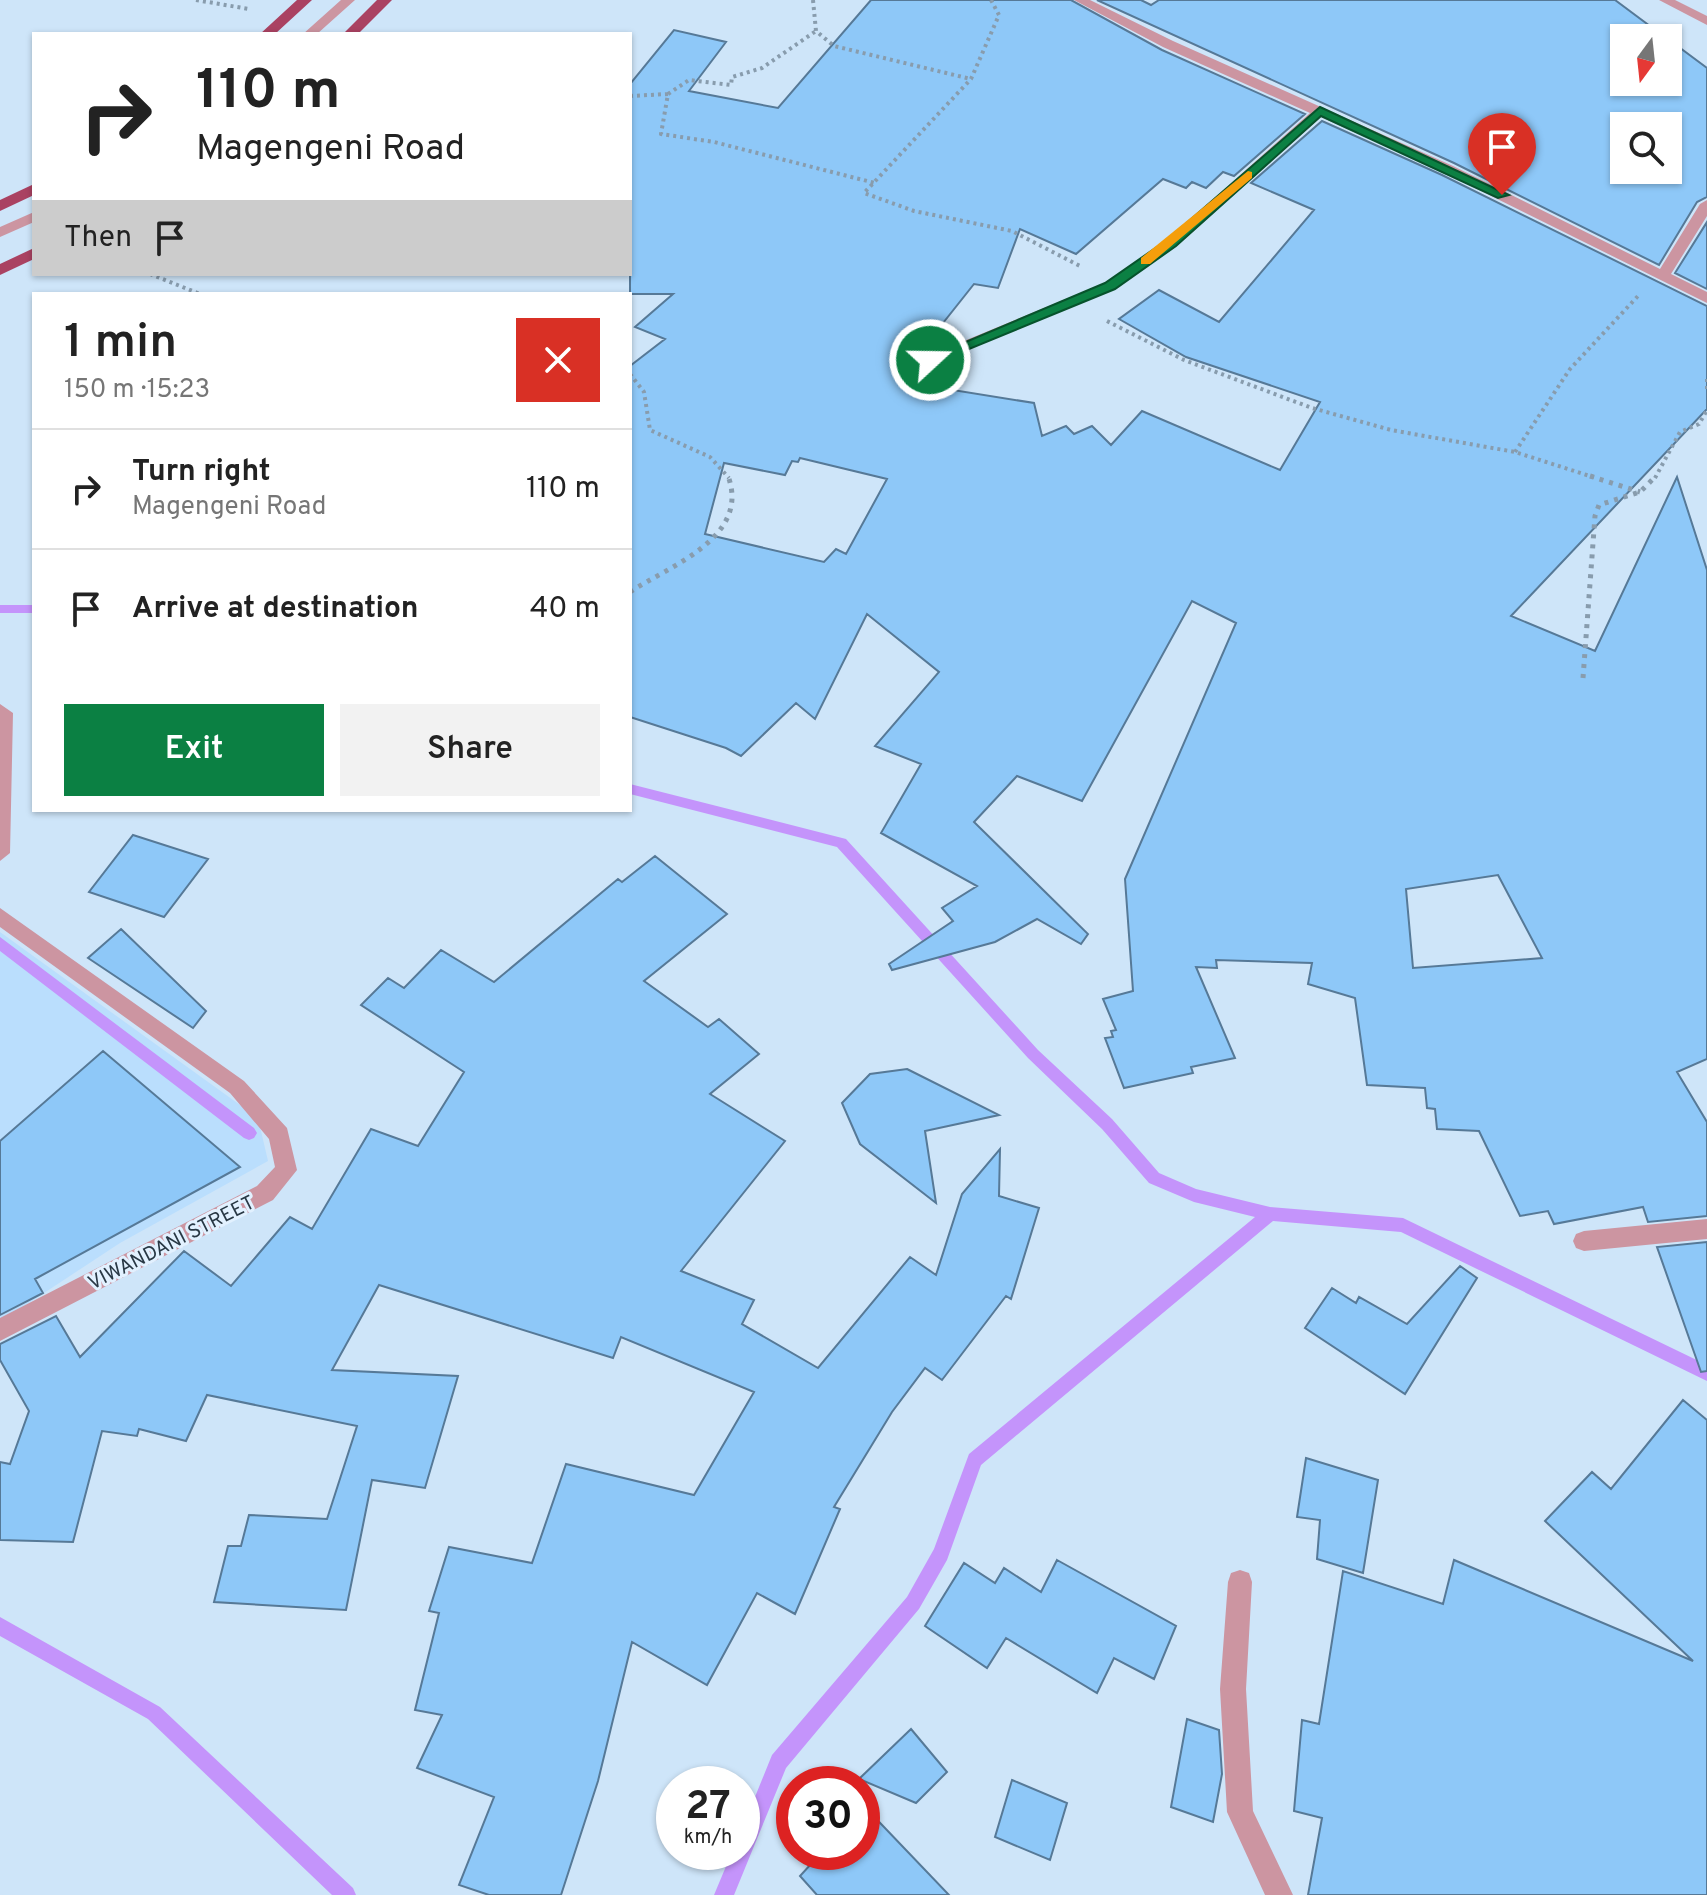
<!DOCTYPE html>
<html lang="en">
<head>
<meta charset="utf-8">
<style>
  body { margin:0; font-family:Overpass,sans-serif; background:#f2f2f2; color:#222; height:100vh; display:flex; flex-direction:column; font-size:30px; white-space:nowrap }
  * { box-sizing:border-box; margin:0 }
  p { font-size:26px; color:#767676 }
  .icon { flex:none; width:44px; height:44px; fill:none; stroke:currentColor; stroke-width:2; stroke-linecap:round; stroke-linejoin:round }
  .map { position:relative; flex:1; overflow:hidden }
  .sheet { position:absolute; left:32px; top:292px; width:600px; height:520px; display:flex; flex-direction:column; background:#fff; border-radius:0px; box-shadow:0 2px 6px #0004 }
  .sheet>* { flex:none }
  .top-card { position:absolute; left:32px; top:32px; width:600px; height:244px; border-radius:0px; box-shadow:0 2px 6px #0004; background:#fff; color:#222; overflow:hidden }
  .needle { width:52px; rotate:195deg }
  .buttons { position:absolute; left:1610px; top:24px; display:grid; gap:16px }
  .buttons a { display:grid; place-items:center; width:72px; height:72px; border-radius:0px; background:#fff; box-shadow:0 2px 6px #0004; font-size:40px }
  .speed { position:absolute; left:656px; top:1766px; display:flex; gap:16px; font-size:40px; font-weight:700; text-align:center }
  .speed>* { display:grid; place-content:center; width:104px; height:104px; border-radius:50%; background:#fff; box-shadow:0 2px 6px #0004; line-height:1 }
  .speed small { font-size:20px; font-weight:400 }
  .speed .limit { border:12px solid #d22; background:#fff; color:#111 }
  .pin { position:absolute; display:grid; place-items:center; width:68px; height:68px; color:#fff; margin:-82px -34px; border-radius:50% 50% 50% 0; rotate:-45deg; box-shadow:0 0 8px #0007 }
  .pin .icon { rotate:45deg }
  .me { position:absolute; width:88px; margin:-44px; rotate:69deg; stroke-linejoin:round; filter:drop-shadow(0 0 6px #0008) }
  .turn { display:flex; align-items:center; gap:28px; height:168px; padding:0 32px; font-size:36px }
  .turn .icon { width:104px; height:104px; stroke-width:2.5 }
  .turn b { display:block; font-size:56px; line-height:68px }
  .then { display:flex; align-items:center; height:76px; padding:0 32px; background:#0003; gap:16px; font-size:30px }
  .round { display:grid; place-items:center; flex:none; width:84px; height:84px; border-radius:0px; background:#f2f2f2 }
  .headline { display:flex; align-items:center; justify-content:space-between; height:136px; padding:0 32px }
  h1 { font-size:48px; font-weight:600; line-height:60px }
  .button { display:flex; gap:16px; margin-top:auto; padding:16px 32px }
  .button a { flex:1; height:92px; border-radius:0px; background:#0b8043; color:#fff; font-size:32px; font-weight:600; line-height:92px; text-align:center }
  .button a+a { background:#f2f2f2; color:#222 }
  ul { padding:0; list-style:none }
  li { display:flex; align-items:center; gap:24px; height:120px; padding:0 32px; border-top:2px solid #e0e0e0 }
  li div { flex:1 }
  li b { display:block; font-size:30px }
  li em { font-style:normal }
  .map>svg:first-child { display:block }
  .built { fill:#badefd }
  .lines { fill:none; stroke-linecap:round; stroke-linejoin:round }
  .stream { fill:#c494fb; fill-rule:evenodd }
  .building { fill:#8ec8f8; stroke:#567997; stroke-width:2; fill-rule:evenodd }
  .path-far1 { stroke:#889cad; stroke-width:4; stroke-dasharray:3 4; stroke-linecap:butt }
  .path { stroke:#889cad; stroke-width:5; stroke-dasharray:4 6; stroke-linecap:butt }
  .service { fill:#cc95a1; fill-rule:evenodd }
  .minor { fill:#cc95a1; fill-rule:evenodd }
  .trunk { fill:#aa4262; fill-rule:evenodd }
  .route { fill:#0b8043; stroke:#07532c; stroke-width:2 }
  .slow { fill:#f59e0b }
  .labels { text-anchor:middle; stroke-width:6; stroke-linejoin:round; paint-order:stroke }
  .street-label { font-size:20px; fill:#293845; stroke:#e2f1ff }
</style>
</head>
<body>
<div class="map">
<svg width="1707" height="1895" viewBox="0 0 1707 1895">
  <rect width="100%" height="100%" fill="#cee5f9"/>
  <path class="built" d="M0 932 258 1118 268 1161 120 1243 0 1322Z"/>
  <g class="lines">
    <path class="stream" d="M0 605H34V613H0Z
      M630 784 846 839 1038 1050 1112 1119 1159 1173 1196 1189 1270 1207 1403 1218 1707 1365V1381L1401 1232 1273 1221 981 1465 947 1560 919 1609 786 1768 734 1895H714L732 1852H742V1829L772 1755 907 1597 934 1549 969 1454 1255 1217 1194 1202 1149 1183 1102 1129 1028 1058 837 847 630 794Z
      M0 937 254 1128 257 1133 254 1138 249 1140 244 1138 0 951Z
      M0 1617 160 1707 353 1888 356 1895H332L148 1719 0 1636Z"/>
  </g>
  <path class="building" d="M871 0H1071L1162 50 1305 114 1234 176 1223 172 1206 188 1192 182 1186 188 1163 179 1076 254 1020 229 998 288 974 284 901 376 936 380 934 387 1034 403 1042 436 1066 426 1074 434 1092 426 1111 445 1142 411 1280 470 1320 402 1186 357 1119 319 1159 290 1219 322 1314 210 1251 183 1322 121 1442 175 1707 306V409L1511 616 1595 651 1677 477 1707 570V1059L1677 1072 1707 1122V1216L1648 1222 1643 1207 1554 1224 1548 1211 1520 1216 1479 1131 1437 1129 1435 1109 1427 1108 1425 1088 1367 1085 1355 998 1308 984 1312 963 1216 960 1217 968 1196 967 1235 1058 1191 1067 1193 1073 1124 1088 1105 1038 1113 1037 1111 1031 1116 1030 1103 999 1133 991 1125 879 1236 623 1192 601 1082 801 1017 776 974 822 1088 934 1081 944 1037 919 995 942 892 970 889 964 953 921 942 908 977 886 881 833 921 764 875 746 939 672 867 614 815 719 796 703 741 756 726 748 630 717V366L665 339 635 327 673 294H630V84L674 30 726 42 689 91 778 108ZM800 458 887 479 846 554 836 549 824 562 705 534 724 463 785 475 792 461 798 462ZM1498 875 1542 958 1413 968 1406 889Z
    M1097 0H1141L1151 5 1159 0H1615L1666 38H1624V82H1668V39L1707 68V197L1697 202 1659 265 1454 163ZM1624 126H1668V170H1624Z
    M1707 222V289L1675 273Z
    M133 835 208 859 164 917 89 892Z
    M655 856 727 914 644 981 708 1027 719 1019 759 1054 710 1094 785 1141 681 1271 754 1300 742 1324 818 1368 910 1257 936 1275 962 1194 1000 1149 999 1196 1039 1208 1011 1299 1006 1296 942 1380 925 1368 892 1412 834 1507 840 1509 795 1614 757 1593 707 1685 632 1642 598 1781 561 1895H489L459 1885 494 1797 417 1768 442 1715 415 1710 439 1613 429 1611 449 1547 532 1563 566 1464 694 1495 754 1392 621 1337 613 1358 379 1285 332 1370 458 1376 425 1488 372 1480 346 1610 214 1602 228 1546H241L249 1515 327 1519 357 1426 207 1395 186 1441 139 1429 137 1436 102 1431 73 1542 0 1540V1462L10 1464 29 1411 0 1360V1344L56 1316 80 1357 184 1251 231 1286 290 1217 312 1229 371 1129 418 1146 464 1072 361 1005 388 978 404 988 441 950 494 982 618 879 622 882Z
    M121 929 206 1011 193 1028 88 958Z
    M103 1051 240 1167 35 1279 43 1293 0 1315V1141Z
    M907 1069 999 1115 925 1131 936 1203 860 1144 842 1103 870 1074Z
    M1707 1242V1371L1701 1372 1657 1247Z
    M1460 1266 1477 1278 1405 1394 1305 1328 1332 1288 1356 1303 1359 1297 1407 1324Z
    M1683 1400 1707 1420V1895H1308L1322 1818 1294 1811 1302 1720 1319 1724 1343 1571 1443 1604 1454 1560 1693 1661 1545 1521 1592 1472 1611 1489Z
    M1306 1458 1378 1480 1363 1573 1317 1559 1320 1520 1297 1517Z
    M1057 1560 1176 1626 1154 1679 1114 1658 1097 1693 1006 1638 987 1668 925 1626 964 1563 995 1583 1004 1568 1041 1592Z
    M1187 1719 1219 1730 1222 1774 1213 1822 1171 1807Z
    M911 1729 947 1772 916 1803 859 1779Z
    M1012 1780 1067 1803 1050 1860 995 1837Z
    M862 1804 949 1895H817L800 1876 822 1852H862Z"/>
  <g class="lines">
    <path class="path-far1" d="M196 0 249 9
      M813 0 816 31 834 46 971 79
      M991 0 999 15 971 79 864 193 914 211 1012 231 1080 266
      M668 94 689 80 731 85 732 77 762 68 816 31
      M630 96 668 94 661 134 714 142 875 183
      M150 274 200 294
      M1107 321 1184 360 1312 408 1391 430 1515 452 1596 478
      M630 374 644 392 650 430 710 457 729 478
      M1707 379V390
      M1515 452 1570 369 1638 296
      M1655 478 1680 432 1699 424 1707 410"/>
    <path class="path" d="M1590 476 1640 492
      M630 592C669 566 751 538 728 476
      M1583 678 1595 516 1599 505 1640 492 1656 476"/>
    <path class="service" d="M341 0H355L317 34H303Z
      M34 212V222L0 237V227Z
      M0 908 244 1081 287 1128 297 1170 273 1200 0 1341V1318L257 1186 275 1167 269 1139 230 1093 0 927Z"/>
    <path class="minor" d="M1074 0H1090L1173 41 1453 166 1660 269 1700 204 1707 200V216L1671 274 1707 292V303L1443 172 1321 117 1177 246 1115 289 935 363H925V357L1105 283 1167 240 1310 113 1163 47Z
      M1659 0H1675L1707 16V25Z
      M0 704 13 713 10 853 0 861Z
      M1707 1219V1239L1584 1251 1576 1248 1573 1241 1576 1234 1584 1231Z
      M1240 1570 1249 1573 1252 1582 1246 1689 1253 1811 1293 1895H1265L1227 1812 1220 1689 1228 1582 1231 1573Z"/>
    <path class="trunk" d="M297 0H312L275 34H260Z
      M377 0H392L358 34H343Z
      M34 184V195L0 211V200Z
      M34 248V259L0 275V264Z"/>
  </g>
  <path class="route" d="M1320 107 1509 195 1498 198 1321 116 1176 246 1115 289 935 363 923 360 1105 283 1167 240Z"/>
  <path class="slow" d="M1248 171 1252 172V178L1150 264H1141V258Z"/>
  <g class="labels">
    <g class="street-label">
      <text transform="translate(171 1242) rotate(-27)" y="7">VIWANDANI STREET</text>
    </g>
  </g>
</svg>
<div class="buttons">
<a><svg class="needle" viewBox="-14 -14 28 28"><path d="M0-13l5 13h-10z" fill="#e53935"/><path d="M0 13l5-13h-10z" fill="#767676"/></svg></a>
<a><svg class="icon" aria-label="search" viewBox="0 0 24 24"><circle cx="10" cy="10" r="6"/><path d="M15 15l6 6"/></svg></a>
</div>
<div class="speed"><div>27<small>km/h</small></div><div class="limit">30</div></div>
<div class="pin" style="left:1502px;top:195px;background:#d93025"><svg class="icon" aria-label="arrive" viewBox="0 0 24 24"><path d="M6 21V4h12l-3 4 3 4H6"/></svg></div>
<svg class="me" style="left:930px;top:360px" viewBox="-20 -20 40 40"><circle r="17" fill="#0b8043" stroke="#fff" stroke-width="3"/><path d="M0-11L8 9 0 5-8 9z" fill="#fff"/></svg>
<div class="top-card">
<div class="turn"><svg class="icon" aria-label="right" viewBox="0 0 24 24"><path d="M7 20v-9h11M14 6l5 5-5 5"/></svg><div><b>110 m</b>Magengeni Road</div></div>
<div class="then">Then<svg class="icon" aria-label="arrive" viewBox="0 0 24 24"><path d="M6 21V4h12l-3 4 3 4H6"/></svg></div>
</div>
<section class="sheet">
<div class="headline"><div><h1>1 min</h1><p>150 m · 15:23</p></div><a class="round" style="background:#d93025;color:#fff"><svg class="icon" aria-label="close" viewBox="0 0 24 24"><path d="M6 6l12 12M18 6L6 18"/></svg></a></div>
<ul>
<li><svg class="icon" aria-label="right" viewBox="0 0 24 24"><path d="M7 20v-9h11M14 6l5 5-5 5"/></svg><div><b>Turn right</b><p>Magengeni Road</p></div><em>110 m</em></li>
<li><svg class="icon" aria-label="arrive" viewBox="0 0 24 24"><path d="M6 21V4h12l-3 4 3 4H6"/></svg><div><b>Arrive at destination</b></div><em>40 m</em></li>
</ul>
<div class="button"><a>Exit</a><a>Share</a></div>
</section>
</div>
</body>
</html>
